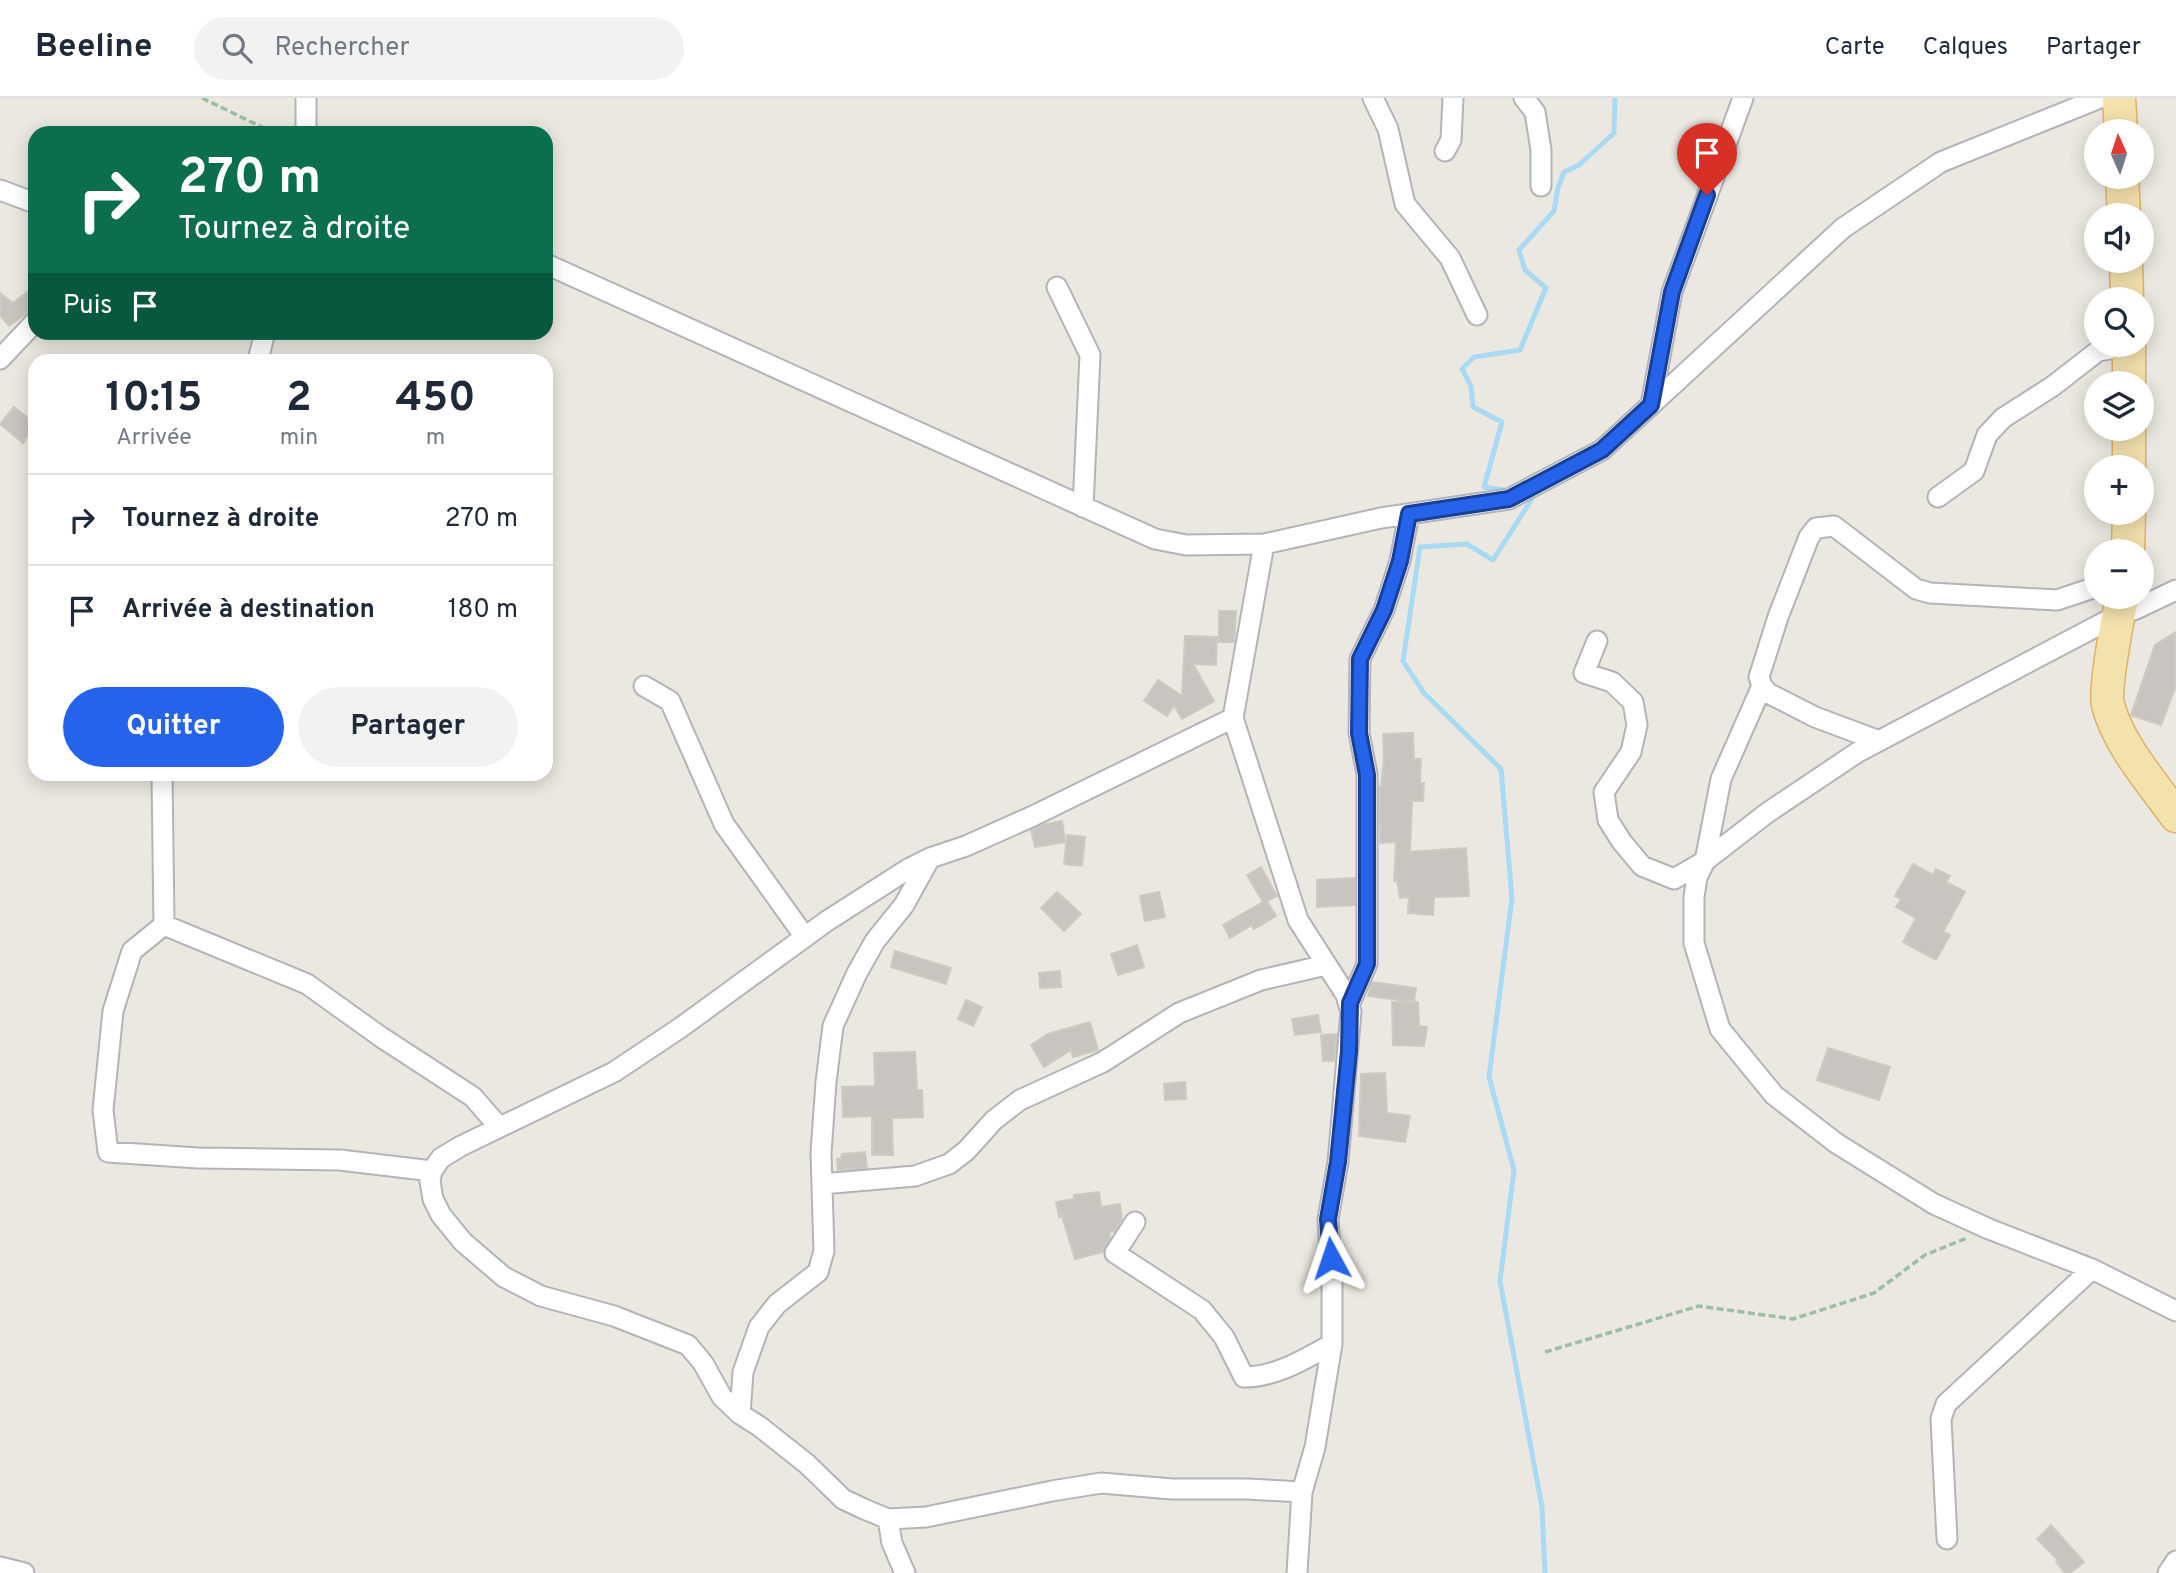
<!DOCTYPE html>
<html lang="fr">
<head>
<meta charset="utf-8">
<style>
  body { margin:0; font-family:Overpass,sans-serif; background:#f2f2f3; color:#1f2937; height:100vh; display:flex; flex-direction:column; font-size:26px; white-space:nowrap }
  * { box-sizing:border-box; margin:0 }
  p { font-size:23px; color:#747a83 }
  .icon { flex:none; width:38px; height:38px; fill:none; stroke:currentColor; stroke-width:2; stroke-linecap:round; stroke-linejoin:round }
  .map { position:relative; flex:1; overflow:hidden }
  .side { position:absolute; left:28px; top:256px; width:525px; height:427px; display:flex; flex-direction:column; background:#fff; border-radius:21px; box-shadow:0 4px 18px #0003 }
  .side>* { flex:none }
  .guide { position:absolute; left:28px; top:28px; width:525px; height:214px; border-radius:21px; box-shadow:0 4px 18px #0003; background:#0b6e4f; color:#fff; overflow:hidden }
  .needle { width:46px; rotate:357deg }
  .tools { position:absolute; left:2084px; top:21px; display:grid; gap:14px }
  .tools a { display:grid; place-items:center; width:70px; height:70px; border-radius:50%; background:#fff; box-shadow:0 4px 18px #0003; font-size:35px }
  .pin { position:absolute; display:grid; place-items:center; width:60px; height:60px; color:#fff; margin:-72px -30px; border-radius:50% 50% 50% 0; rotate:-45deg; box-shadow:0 0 7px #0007 }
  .pin .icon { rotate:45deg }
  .me { position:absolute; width:77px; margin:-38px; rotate:355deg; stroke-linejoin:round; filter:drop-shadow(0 0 5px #0008) }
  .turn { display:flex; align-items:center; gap:24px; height:147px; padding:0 35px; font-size:32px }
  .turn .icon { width:91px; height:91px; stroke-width:2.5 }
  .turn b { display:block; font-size:49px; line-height:60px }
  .then { display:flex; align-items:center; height:66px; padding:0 35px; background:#0003; gap:14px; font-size:26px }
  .eta { display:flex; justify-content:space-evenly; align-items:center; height:119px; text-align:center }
  .eta b { font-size:42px; font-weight:700; line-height:49px }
  .action { display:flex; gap:14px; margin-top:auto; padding:14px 35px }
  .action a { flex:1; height:80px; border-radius:42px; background:#2563eb; color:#fff; font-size:28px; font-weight:700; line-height:80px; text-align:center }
  .action a+a { background:#f2f2f3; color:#1f2937 }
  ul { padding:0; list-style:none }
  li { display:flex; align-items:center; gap:21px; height:91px; padding:0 35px; border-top:2px solid #e0e1e3 }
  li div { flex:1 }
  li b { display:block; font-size:26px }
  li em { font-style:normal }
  header { display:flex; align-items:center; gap:42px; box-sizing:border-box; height:98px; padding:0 35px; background:#fff; border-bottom:2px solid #e0e1e3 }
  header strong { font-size:33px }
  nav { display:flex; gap:38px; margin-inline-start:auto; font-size:24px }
  .search { width:490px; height:63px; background:#f2f2f3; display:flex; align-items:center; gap:18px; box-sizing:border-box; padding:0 24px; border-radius:38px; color:#747a83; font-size:26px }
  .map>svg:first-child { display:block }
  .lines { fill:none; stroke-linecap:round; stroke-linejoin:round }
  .stream { stroke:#a9daf3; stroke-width:5 }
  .building { fill:#c8c5c0; stroke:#cec9c1; stroke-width:2 }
  .street-casing { stroke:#b2b4b7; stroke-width:23 }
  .primary-casing { stroke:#deb267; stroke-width:35 }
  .path { stroke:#9bbfa2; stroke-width:3.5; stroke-dasharray:7 3.5; stroke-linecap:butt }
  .street { stroke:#fff; stroke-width:19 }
  .primary { stroke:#f4e2ad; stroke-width:32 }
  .route-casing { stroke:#184099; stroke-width:18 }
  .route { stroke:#2563eb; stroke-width:12 }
</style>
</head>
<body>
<header>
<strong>Beeline</strong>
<div class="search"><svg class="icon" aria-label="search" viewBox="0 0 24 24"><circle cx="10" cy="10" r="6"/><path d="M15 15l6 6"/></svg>Rechercher</div>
<nav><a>Carte</a><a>Calques</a><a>Partager</a></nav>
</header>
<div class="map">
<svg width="2176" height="1475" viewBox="0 0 2176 1475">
  <rect width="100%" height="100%" fill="#ebe8e1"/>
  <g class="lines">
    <path class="stream" d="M1511 393 1484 389 1502 324 1473 309 1471 288 1462 271 1474 259 1520 252 1546 190 1525 172 1519 152 1554 113 1558 90 1564 74 1579 67 1614 35 1615 0
      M1535 396 1493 462 1467 446 1420 449 1403 563 1424 595 1501 671 1512 800 1489 979 1514 1072 1500 1183 1542 1409 1545 1475"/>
  </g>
  <path class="building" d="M35 188V209L9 228 0 217V195L13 205Z
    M14 309 35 326 23 345 0 326Z
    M1219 513H1236L1234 544H1219Z
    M2176 534V588L2161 627 2131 617 2155 547Z
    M1185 538 1217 539 1216 567 1193 566 1214 603 1182 621 1174 607 1167 618 1144 603 1158 582 1182 598Z
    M1413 635 1414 661H1421L1420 685H1424L1423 703H1412L1410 754 1466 750 1469 798 1434 799 1433 817 1408 815 1409 799 1400 800 1397 783H1394L1396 744 1380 745 1379 689H1381L1384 660 1383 636Z
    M1062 723 1065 744 1035 749 1031 732 1042 727Z
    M1067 737 1085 739 1082 768 1064 766Z
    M1913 766 1933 777 1936 771 1950 778 1946 784 1965 794 1943 834 1950 837 1936 862 1903 844 1916 820 1896 809 1901 801 1895 798Z
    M1261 769 1277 798 1267 803 1276 818 1254 831 1252 827 1230 840 1223 827 1263 804 1247 777Z
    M1355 780V807L1317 809V782Z
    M1057 794 1081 816 1064 833 1041 810Z
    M1159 794 1165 819 1145 823 1140 798Z
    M1137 847 1144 869 1118 877 1111 856Z
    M895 853 951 870 946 886 891 869Z
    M1060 873 1061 889 1040 890 1039 875Z
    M1372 884 1416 890 1414 904 1368 898Z
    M966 902 982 909 973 928 958 921Z
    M1392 904H1418L1419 928 1427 929 1424 948 1393 947Z
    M1318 917 1321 934 1295 937 1292 921Z
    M1090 924 1098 952 1073 959 1071 952 1044 969 1031 947 1048 936Z
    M1337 936 1334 963H1323L1321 937Z
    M1828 950 1890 969 1879 1002 1817 982Z
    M915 954 917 992H922L923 1019 892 1020 893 1057H872V1018L843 1019 842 989 875 988 874 955Z
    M1385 975 1387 1015 1410 1018 1405 1044 1359 1038 1361 976Z
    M1185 984 1186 1001 1165 1002 1164 986Z
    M865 1054 867 1070 838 1072 837 1061 841 1060 842 1056Z
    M1099 1094 1101 1109 1120 1106 1122 1121 1115 1133 1109 1134 1110 1140 1103 1154 1075 1161 1062 1118 1059 1119 1056 1104 1074 1101V1097Z
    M2051 1427 2084 1464 2070 1475H2065L2056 1464 2058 1462 2037 1441Z"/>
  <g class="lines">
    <defs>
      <path id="street" d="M306 0V35
        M1373 0 1388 31 1405 106 1450 160 1477 217
        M1524 0 1535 14 1541 52V88
        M1445 53 1451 42 1453 0
        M0 92 35 105
        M546 166 1155 441 1186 447 1264 446 1381 420 1509 401 1602 352 1843 130 1941 64 2100 0
        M1057 189 1090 257 1083 409
        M0 261 35 224
        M258 262 265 234
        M1651 307 1672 194 1743 0
        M1938 399 1974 373 1987 337 2003 320 2053 288 2098 253 2129 248
        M1264 446 1233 620 1298 822 1346 897 1351 914 1338 1064 1328 1121 1332 1179V1246L1315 1349 1302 1394 1297 1475
        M2176 492 2136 511 2118 517 1858 654 1767 715 1705 763 1697 779 1694 799V845L1720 931 1774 997 1836 1045 1934 1106 1989 1131 2092 1171 2176 1213
        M1597 543 1584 575 1612 584 1633 604 1637 627 1631 654 1604 694 1608 722 1622 744 1642 768 1674 781 1705 763 1721 681 1762 588
        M644 588 670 603 724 726 805 839
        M1233 620 1033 718 966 748 930 760 908 771 827 823 680 930 614 974 461 1048 441 1060 432 1073 430 1083 433 1101 441 1117 463 1144 504 1179 541 1198 614 1218 688 1247 703 1265 722 1299 740 1316 759 1328 807 1366 843 1401 864 1411 888 1421 926 1419 1052 1393 1101 1385 1172 1391H1247L1302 1394
        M1879 643 1815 619 1768 595 1762 588 1759 579 1778 519 1809 439 1816 430 1834 428 1916 491 1930 495 2057 502 2096 489
        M162 676 164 827
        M1350 905 1367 866V676L1359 635 1360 561 1384 512 1400 463 1409 416
        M432 1073 340 1062 198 1060 108 1054 103 1012 113 913 132 853 164 827 307 886 381 939 473 999 499 1029
        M822 1086 915 1078 949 1066 966 1053 994 1022 1020 1002 1103 964 1179 915 1261 882 1326 867
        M1135 1124 1115 1155 1202 1212 1224 1239 1244 1279C1276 1279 1305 1261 1332 1246
        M740 1316 743 1274 759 1229 777 1206 818 1174 824 1153 821 1055 826 984 833 928 857 875 875 843 904 807 930 760
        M888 1421 892 1445 905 1475
        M1947 1441 1941 1321 1946 1306 2092 1171
        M0 1469 24 1475
        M2168 1475 2176 1463"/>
      <path id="primary" d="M2119 0 2121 33
        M2122 79 2124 117
        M2126 163 2127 201
        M2129 285V247
        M2129 369V331
        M2128 453 2129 415
        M2123 499C2118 516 2104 592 2108 607 2119 648 2152 684 2176 718"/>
    </defs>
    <use href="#street" class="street-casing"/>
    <use href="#primary" class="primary-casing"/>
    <path class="path" d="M202 0 274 35
      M1545 1254 1699 1208 1793 1221 1874 1195 1925 1157 1967 1140"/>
    <use href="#street" class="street"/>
    <use href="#primary" class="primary"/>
  </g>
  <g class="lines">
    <defs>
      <path id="route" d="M1331 1160 1328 1121 1338 1064 1349 953 1350 905 1367 866V677L1359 635 1360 561 1384 512 1400 463 1409 416 1509 401 1602 352 1651 307 1672 194 1707 97"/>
    </defs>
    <use href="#route" class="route-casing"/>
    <use href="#route" class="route"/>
  </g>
</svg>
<div class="tools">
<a><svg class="needle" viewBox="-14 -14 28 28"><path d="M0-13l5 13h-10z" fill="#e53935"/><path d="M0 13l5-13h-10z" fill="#747a83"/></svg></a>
<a><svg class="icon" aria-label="sound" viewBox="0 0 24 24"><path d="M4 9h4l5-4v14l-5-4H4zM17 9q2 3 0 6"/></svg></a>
<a><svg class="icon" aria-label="search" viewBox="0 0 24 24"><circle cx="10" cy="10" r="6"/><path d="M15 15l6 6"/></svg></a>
<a><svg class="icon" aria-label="layers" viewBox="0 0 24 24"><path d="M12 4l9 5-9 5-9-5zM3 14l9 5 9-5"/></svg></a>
<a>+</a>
<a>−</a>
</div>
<div class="pin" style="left:1707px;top:97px;background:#d93025"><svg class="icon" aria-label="arrive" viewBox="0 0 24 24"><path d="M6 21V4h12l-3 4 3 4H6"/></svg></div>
<svg class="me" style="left:1331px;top:1160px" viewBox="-20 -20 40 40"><path d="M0-17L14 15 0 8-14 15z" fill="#2563eb" stroke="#fff" stroke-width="4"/></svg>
<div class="guide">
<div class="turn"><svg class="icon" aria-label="right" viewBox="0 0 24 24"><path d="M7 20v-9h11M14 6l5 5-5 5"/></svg><div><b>270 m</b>Tournez à droite</div></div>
<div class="then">Puis<svg class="icon" aria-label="arrive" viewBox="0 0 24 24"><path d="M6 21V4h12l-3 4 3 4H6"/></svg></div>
</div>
<section class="side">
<div class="eta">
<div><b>10:15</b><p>Arrivée</p></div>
<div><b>2</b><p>min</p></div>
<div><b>450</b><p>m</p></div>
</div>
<ul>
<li><svg class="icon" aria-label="right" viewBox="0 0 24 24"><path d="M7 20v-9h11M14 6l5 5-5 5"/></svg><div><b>Tournez à droite</b></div><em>270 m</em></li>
<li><svg class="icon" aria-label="arrive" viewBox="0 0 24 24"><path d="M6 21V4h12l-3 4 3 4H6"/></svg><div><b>Arrivée à destination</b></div><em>180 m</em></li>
</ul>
<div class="action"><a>Quitter</a><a>Partager</a></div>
</section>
</div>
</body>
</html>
